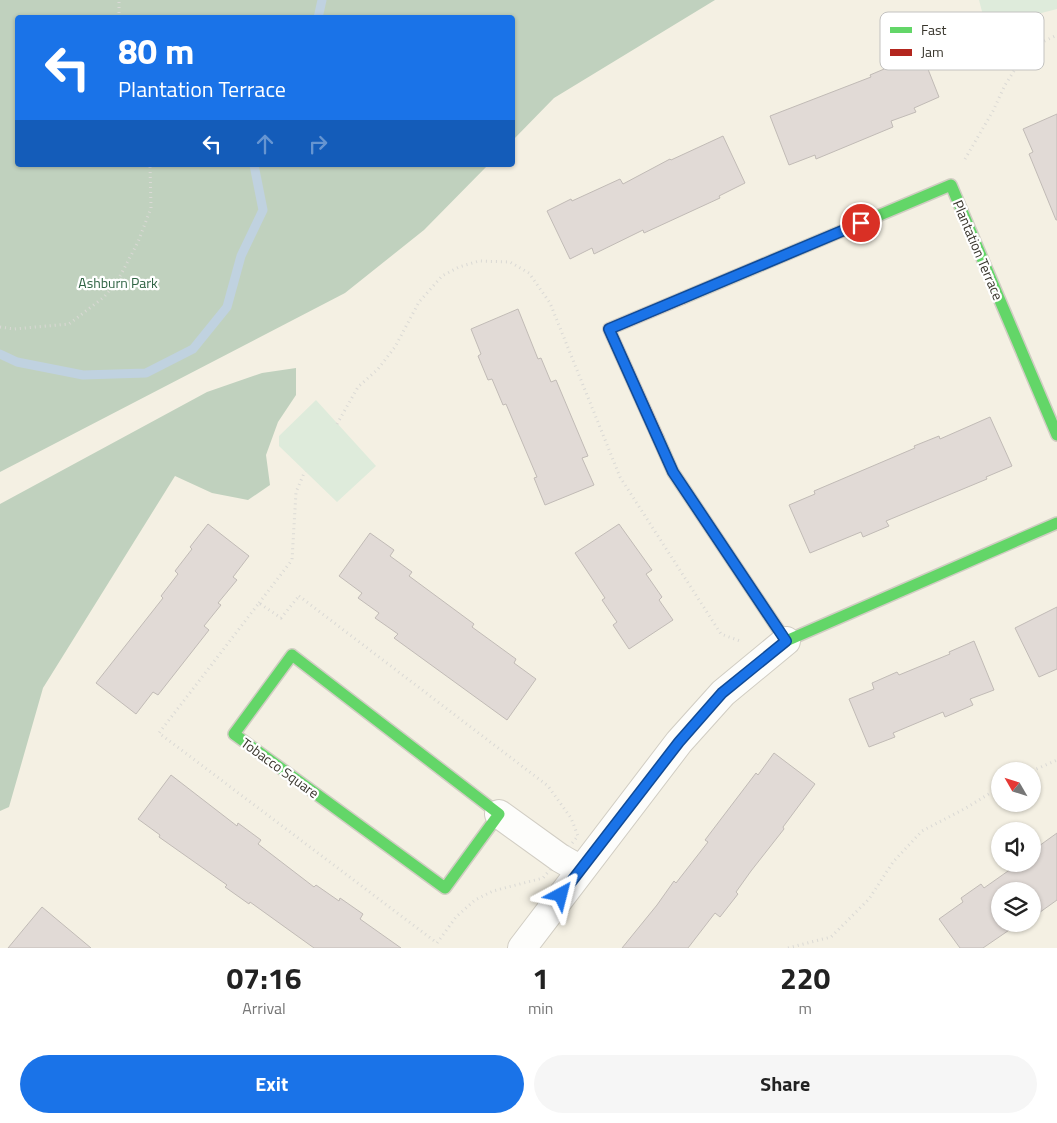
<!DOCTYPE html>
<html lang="en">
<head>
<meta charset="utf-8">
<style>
  body { margin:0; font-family:"Titillium Web",sans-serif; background:#f6f6f6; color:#222; height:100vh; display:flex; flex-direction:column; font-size:19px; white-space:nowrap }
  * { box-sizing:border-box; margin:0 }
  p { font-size:16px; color:#767676 }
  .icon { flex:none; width:28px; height:28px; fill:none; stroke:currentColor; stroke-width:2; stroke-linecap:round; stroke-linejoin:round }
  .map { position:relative; height:948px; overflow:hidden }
  .details { display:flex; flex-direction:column; background:#fff; flex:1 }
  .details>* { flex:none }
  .guide { position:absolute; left:15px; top:15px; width:500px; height:152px; border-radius:5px; box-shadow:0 1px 4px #0004; background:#1a73e8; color:#fff; overflow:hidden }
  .needle { width:32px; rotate:309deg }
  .fabs { position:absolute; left:991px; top:762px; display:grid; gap:10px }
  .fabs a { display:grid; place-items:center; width:50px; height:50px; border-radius:50%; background:#fff; box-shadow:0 1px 4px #0004; font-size:25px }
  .pin { position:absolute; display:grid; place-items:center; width:42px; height:42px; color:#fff; margin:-21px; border:2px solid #fff; border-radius:50%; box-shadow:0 1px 5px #0007 }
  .me { position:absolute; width:55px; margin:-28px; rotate:38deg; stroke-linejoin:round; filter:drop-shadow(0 0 4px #0008) }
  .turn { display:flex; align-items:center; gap:18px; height:105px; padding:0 20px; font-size:22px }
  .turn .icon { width:65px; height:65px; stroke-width:2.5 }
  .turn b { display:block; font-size:35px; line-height:42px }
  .lanes { display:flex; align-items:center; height:48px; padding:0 20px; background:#0003; justify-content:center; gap:25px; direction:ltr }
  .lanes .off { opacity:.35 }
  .eta { display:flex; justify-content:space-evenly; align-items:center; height:85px; text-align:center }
  .eta b { font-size:30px; font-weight:700; line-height:35px }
  .cta { display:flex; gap:10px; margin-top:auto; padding:10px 20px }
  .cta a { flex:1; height:58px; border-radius:30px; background:#1a73e8; color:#fff; font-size:20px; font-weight:700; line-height:58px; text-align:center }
  .cta a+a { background:#f6f6f6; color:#222 }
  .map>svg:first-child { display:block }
  .green { fill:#deebdb }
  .forest { fill:#c0d1be }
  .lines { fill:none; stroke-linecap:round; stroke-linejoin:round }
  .stream { stroke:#c0d2e0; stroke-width:9 }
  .building { fill:#e1dad6; stroke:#c1bbb6 }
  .street-casing { stroke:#d1cdc3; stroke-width:30 }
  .fast-casing { stroke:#d1cdc3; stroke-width:14 }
  .jam-casing { stroke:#d1cdc3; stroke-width:14 }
  .path { stroke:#dad9d5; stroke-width:3; stroke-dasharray:1 4; stroke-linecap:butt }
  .street { stroke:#fdfdfb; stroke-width:28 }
  .fast { stroke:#63d668; stroke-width:11 }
  .jam { stroke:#b3261e; stroke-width:11 }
  .route-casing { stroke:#114b97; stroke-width:12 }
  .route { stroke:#1a73e8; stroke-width:9 }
  .labels { text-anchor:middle; stroke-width:4.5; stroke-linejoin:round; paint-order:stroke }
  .street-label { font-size:14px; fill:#38352c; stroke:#fff }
  .park-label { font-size:14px; fill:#306444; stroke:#fff }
  .key { fill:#fff; stroke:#c3c2c0; stroke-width:1 }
  .key-label { font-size:14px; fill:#38352c }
</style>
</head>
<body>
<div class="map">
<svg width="1057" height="948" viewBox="0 0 1057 948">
  <rect width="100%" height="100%" fill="#f4f0e3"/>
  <path class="green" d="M979 0H1057V9L986 27Z
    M316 400 376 466 337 502 279 446V436Z"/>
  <path class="forest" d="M0 0H715L554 98 513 140 512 18H18V165H488L424 230 345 293 0 472Z
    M296 368V395L278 422 266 455 270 485 248 500 212 493 175 476 43 688 9 807 0 811V504L207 392 262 373Z"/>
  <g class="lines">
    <path class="stream" d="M318 18 322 0
      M0 354 17 362 83 375 146 373 193 349 227 307 241 256 263 210 254 165"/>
  </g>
  <path class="building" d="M920 49 939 97 914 108 916 112 891 121 893 127 816 159 815 155 789 165 770 116 871 77 870 75 896 64 894 60Z
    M1057 114V220H1056L1029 154 1033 152 1023 129Z
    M723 136 745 183 719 196 720 198 644 233 643 230 594 254 592 248 570 259 547 211 571 199 572 201 620 179 623 184 670 159 671 160Z
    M518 309 538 359 541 358 551 382 556 380 588 456 582 458 594 485 545 505 534 478 537 477 506 404 503 405 492 379 488 380 478 356 481 354 471 329Z
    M990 417 1012 466 986 477 987 479 886 521 889 526 863 537 861 532 810 553 789 505 815 494 814 491 915 448 914 446 939 436 940 439Z
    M208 524 249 556 233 577 237 580 218 603 221 605 204 626 209 630 158 695 153 692 136 714 96 683 163 598 161 596 178 574 175 571 192 549 190 547Z
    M619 524 652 570 646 574 662 597 659 600 673 620 629 649 613 625 617 622 602 600 605 598 575 553Z
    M370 533 394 550 390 556 412 572 409 576 474 624 472 627 516 659 514 663 536 679 507 720 394 638 398 634 375 618 379 613 358 598 362 593 339 576Z
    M1057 607V669L1039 677 1015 628Z
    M974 641 994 690 970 699 973 705 945 717 943 712 893 733 895 737 869 747 849 699 874 689 872 683 897 672 899 675 950 654 949 652Z
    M774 753 815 784 783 827 784 829 751 871 736 892 738 894 720 917 715 913 688 948H622L657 905 674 881 676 883 708 842 705 840 756 773 758 775Z
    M171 775 237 826 238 823 261 840 258 844 314 887 316 885 339 901 340 898 363 914 360 919 401 948H314L250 902 249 904 225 887 227 885 159 837 160 835 138 819Z
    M1057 833V900L1036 915 1032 913V891H1000V924H1018L983 948H960L939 919 963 902 961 898 981 884 984 888 1018 864H1032V851Z
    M42 907 91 948H8Z"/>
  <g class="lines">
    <defs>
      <path id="street" d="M499 814 560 858 581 870
        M522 948 679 742 723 693 786 641"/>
      <path id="fast" d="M683 298 951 185 1057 435
        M658 438 673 472 786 641 1057 523
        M292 655 499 814 445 888 234 734Z"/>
      <path id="jam" d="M658 438 609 329 683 298"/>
    </defs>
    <use href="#street" class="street-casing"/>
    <use href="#fast" class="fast-casing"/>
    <use href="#jam" class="jam-casing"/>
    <path class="path" d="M119 18V0
      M965 159 993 111 1005 85 1028 49 1057 35
      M0 327 14 329 69 324 104 297 118 280 138 242 151 208 150 165
      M337 424 358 387 378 369 395 347 419 302 442 276 459 267 479 261 510 262 529 273 550 303 620 477 721 634 740 641
      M299 596 548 786 571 818 578 836 543 878 493 891 475 900 456 917 437 943 159 733 259 603 281 618Z
      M259 603 292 560 296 492 305 471
      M1032 771 1057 760
      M788 948 831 937 869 899 893 862 922 831 966 808 1000 787"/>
    <use href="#street" class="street"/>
    <use href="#fast" class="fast"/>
    <use href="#jam" class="jam"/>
  </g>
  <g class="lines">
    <defs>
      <path id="route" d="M561 895 679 742 722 693 786 641 673 472 609 329 861 223"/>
    </defs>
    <use href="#route" class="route-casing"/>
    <use href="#route" class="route"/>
  </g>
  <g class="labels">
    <g class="street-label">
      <text transform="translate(978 250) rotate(67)" y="5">Plantation Terrace</text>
      <text transform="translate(280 768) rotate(36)" y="5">Tobacco Square</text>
    </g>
    <g class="park-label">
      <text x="118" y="288">Ashburn Park</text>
    </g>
  </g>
  <rect x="880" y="12" width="164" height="58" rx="8" class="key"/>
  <rect x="890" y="27" width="22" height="6" fill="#63d668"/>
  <rect x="890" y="49" width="22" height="7" fill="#b3261e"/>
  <g class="key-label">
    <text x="921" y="35">Fast</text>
    <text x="921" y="57">Jam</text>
  </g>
</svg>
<div class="fabs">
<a><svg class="needle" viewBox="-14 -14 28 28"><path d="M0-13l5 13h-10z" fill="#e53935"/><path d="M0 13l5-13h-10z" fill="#767676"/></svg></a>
<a><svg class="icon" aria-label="sound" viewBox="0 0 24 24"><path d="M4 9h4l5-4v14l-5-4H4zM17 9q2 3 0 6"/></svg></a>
<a><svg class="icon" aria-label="layers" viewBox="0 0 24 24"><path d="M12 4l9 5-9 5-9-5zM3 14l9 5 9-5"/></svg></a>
</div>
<div class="pin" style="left:861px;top:223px;background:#d93025"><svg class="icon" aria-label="arrive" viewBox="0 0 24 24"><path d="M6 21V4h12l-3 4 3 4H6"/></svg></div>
<svg class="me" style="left:561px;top:895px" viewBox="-20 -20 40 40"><path d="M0-17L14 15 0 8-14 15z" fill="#1a73e8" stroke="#fff" stroke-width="4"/></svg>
<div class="guide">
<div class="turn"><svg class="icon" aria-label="left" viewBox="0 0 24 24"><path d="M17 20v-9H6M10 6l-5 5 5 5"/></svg><div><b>80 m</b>Plantation Terrace</div></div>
<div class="lanes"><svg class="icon" aria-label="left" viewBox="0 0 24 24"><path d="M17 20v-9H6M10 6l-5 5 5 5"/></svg><svg class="icon off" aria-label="ahead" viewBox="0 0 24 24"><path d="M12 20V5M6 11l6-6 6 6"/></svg><svg class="icon off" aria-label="right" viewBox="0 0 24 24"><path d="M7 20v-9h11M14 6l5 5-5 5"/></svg></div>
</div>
</div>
<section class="details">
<div class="eta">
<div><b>07:16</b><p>Arrival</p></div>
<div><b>1</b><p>min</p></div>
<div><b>220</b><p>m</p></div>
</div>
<div class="cta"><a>Exit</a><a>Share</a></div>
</section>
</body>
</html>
